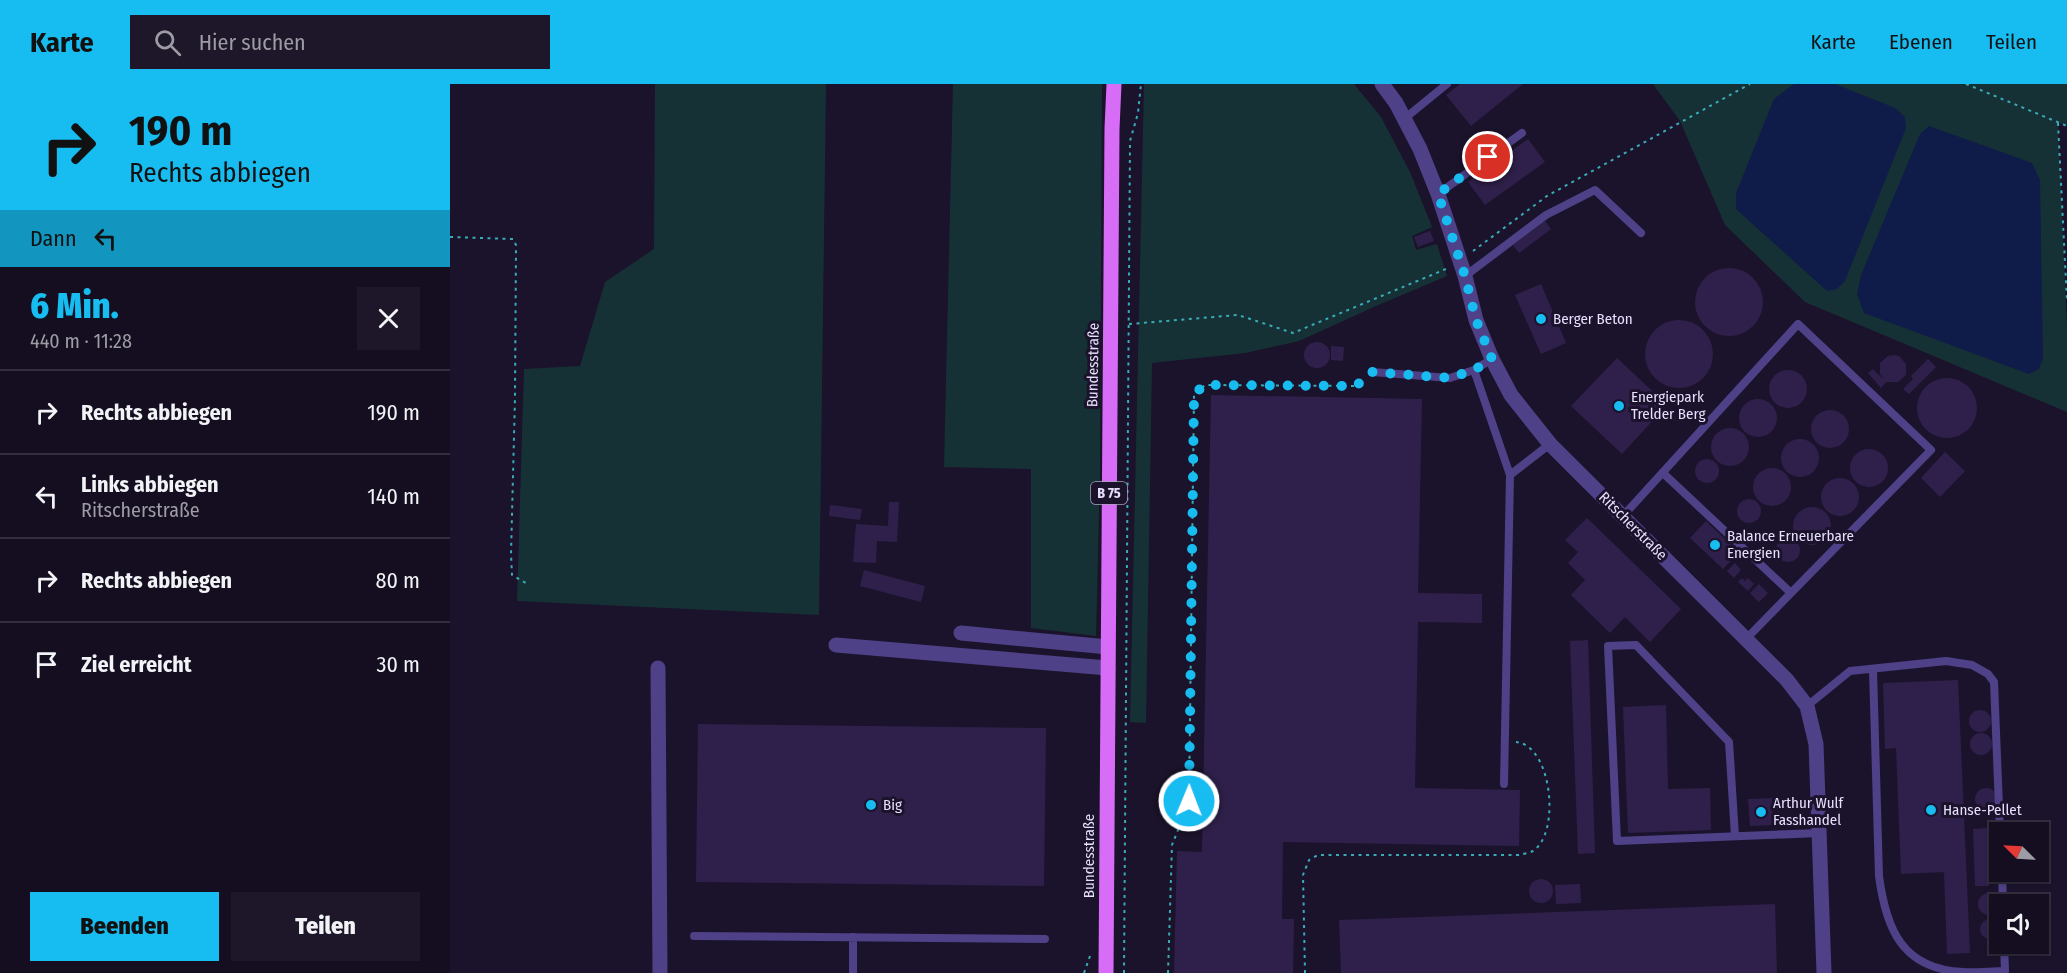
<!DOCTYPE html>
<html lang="de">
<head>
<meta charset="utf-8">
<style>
  body { margin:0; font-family:"Fira Sans Condensed",sans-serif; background:#1d1729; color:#f1f3f6; height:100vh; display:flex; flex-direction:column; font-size:22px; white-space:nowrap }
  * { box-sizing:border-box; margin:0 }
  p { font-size:20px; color:#9d9ca5 }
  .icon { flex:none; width:33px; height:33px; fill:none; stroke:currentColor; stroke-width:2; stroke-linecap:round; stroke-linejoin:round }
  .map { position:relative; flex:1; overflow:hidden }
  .drawer { display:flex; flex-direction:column; background:#140e20; width:450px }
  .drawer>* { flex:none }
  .guide { background:#17bcf1; color:#111; overflow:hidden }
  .needle { width:39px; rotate:294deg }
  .buttons { position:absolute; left:1539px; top:738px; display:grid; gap:12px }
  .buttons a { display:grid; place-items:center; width:60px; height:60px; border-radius:0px; background:#140e20; box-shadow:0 2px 4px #0004,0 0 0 2px #332e3e; font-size:30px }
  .pin { position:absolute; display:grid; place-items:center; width:51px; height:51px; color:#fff; margin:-26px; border:3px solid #fff; border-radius:50%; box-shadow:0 2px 6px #0007 }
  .me { position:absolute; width:66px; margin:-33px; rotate:1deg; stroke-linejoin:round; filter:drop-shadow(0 0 4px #0008) }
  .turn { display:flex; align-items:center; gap:21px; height:126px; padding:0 30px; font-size:27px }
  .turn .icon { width:78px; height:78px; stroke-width:2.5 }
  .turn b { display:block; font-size:42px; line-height:51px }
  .then { display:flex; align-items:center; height:57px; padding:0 30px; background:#0003; gap:12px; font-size:22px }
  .round { display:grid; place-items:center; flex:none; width:63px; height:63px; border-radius:0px; background:#1d1729 }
  .summary { display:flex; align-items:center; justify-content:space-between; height:102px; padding:0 30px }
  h1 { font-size:36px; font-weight:800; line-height:45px; color:#17bcf1 }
  .primary-button { display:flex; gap:12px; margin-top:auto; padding:12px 30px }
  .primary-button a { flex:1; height:69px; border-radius:0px; background:#17bcf1; color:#111; font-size:24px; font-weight:800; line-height:69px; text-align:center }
  .primary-button a+a { background:#1d1729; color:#f1f3f6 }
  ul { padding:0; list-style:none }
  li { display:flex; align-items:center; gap:18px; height:84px; padding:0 30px; border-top:2px solid #332e3e }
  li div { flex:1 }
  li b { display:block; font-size:22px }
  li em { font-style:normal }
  header { display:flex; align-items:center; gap:36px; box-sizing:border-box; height:84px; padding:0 30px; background:#17bcf1; color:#111 }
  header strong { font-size:28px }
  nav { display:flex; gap:33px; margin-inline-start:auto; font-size:21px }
  .search { width:420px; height:54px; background:#1d1729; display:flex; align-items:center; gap:15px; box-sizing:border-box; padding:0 21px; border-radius:0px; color:#9d9ca5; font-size:22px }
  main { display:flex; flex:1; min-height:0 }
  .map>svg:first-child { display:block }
  .green { fill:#163135 }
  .water { fill:#0f1b48 }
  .building { fill:#2f204b }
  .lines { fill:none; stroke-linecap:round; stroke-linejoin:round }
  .path { stroke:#39adb7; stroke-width:2; stroke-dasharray:3 4.5; stroke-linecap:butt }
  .lane { stroke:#4e4187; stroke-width:8 }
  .street { stroke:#4e4187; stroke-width:15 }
  .primary { stroke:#d76df6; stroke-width:15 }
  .route { stroke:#17bcf1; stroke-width:10; stroke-dasharray:0 18 }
  .poi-dot { fill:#17bcf1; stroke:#1b132b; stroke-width:2 }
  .labels { text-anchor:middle; stroke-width:6; stroke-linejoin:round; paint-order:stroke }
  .shield { fill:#1b132b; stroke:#aaa2be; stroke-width:1.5 }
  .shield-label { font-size:14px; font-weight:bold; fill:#e7dffd }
  .poi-label { font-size:15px; fill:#e7dffd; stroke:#1b132b; text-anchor:start }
  .street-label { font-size:15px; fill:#e7dffd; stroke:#1b132b }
</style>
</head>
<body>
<header>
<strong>Karte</strong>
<div class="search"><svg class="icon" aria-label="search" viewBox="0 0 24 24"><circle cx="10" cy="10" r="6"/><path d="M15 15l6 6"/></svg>Hier suchen</div>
<nav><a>Karte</a><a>Ebenen</a><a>Teilen</a></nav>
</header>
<main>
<section class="drawer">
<div class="guide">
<div class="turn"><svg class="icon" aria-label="right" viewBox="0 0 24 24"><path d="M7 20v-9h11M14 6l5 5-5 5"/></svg><div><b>190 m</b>Rechts abbiegen</div></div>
<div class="then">Dann<svg class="icon" aria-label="left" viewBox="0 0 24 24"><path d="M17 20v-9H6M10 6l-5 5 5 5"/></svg></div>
</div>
<div class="summary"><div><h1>6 Min.</h1><p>440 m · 11:28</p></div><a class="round"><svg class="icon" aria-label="close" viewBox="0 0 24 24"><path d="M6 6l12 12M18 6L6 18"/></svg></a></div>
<ul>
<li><svg class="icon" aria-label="right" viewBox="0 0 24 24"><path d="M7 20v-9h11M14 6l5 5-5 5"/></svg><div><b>Rechts abbiegen</b></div><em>190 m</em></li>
<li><svg class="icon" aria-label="left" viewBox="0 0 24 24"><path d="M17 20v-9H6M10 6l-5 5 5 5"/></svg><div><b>Links abbiegen</b><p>Ritscherstraße</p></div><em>140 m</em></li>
<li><svg class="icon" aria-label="right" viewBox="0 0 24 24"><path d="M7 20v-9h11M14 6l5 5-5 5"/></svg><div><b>Rechts abbiegen</b></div><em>80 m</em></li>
<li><svg class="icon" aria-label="arrive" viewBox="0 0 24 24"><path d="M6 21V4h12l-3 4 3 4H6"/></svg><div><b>Ziel erreicht</b></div><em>30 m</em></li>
</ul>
<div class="primary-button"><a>Beenden</a><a>Teilen</a></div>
</section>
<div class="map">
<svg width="1617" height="889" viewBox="0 0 1617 889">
  <rect width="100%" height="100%" fill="#1b132b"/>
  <path class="green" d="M205 0H376L369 531 67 517 74 285 130 282 155 198 204 165Z
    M503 0H652L650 386 646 552 581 544V385L494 383Z
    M694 0H904L931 33 960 88 982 143 962 152 966 166 987 160 997 192 926 222 849 257 795 269 702 279 696 639 680 638Z
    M1203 0H1617V41L1608 39 1617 242V328L1355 218 1275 141 1230 37Z"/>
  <path class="water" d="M1385 0 1445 24 1455 33 1456 44 1395 197 1387 205 1377 207 1286 125V109L1324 15 1344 0Z
    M1479 42 1582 79 1590 96 1593 274 1589 285 1579 290 1414 229 1407 210 1411 191 1470 50Z"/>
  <path class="building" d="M1010 0H1073L1021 42 996 11Z
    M1078 55 1095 78 1035 121 1018 98Z
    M1095 137 1101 145 1069 169 1063 161Z
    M980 147 984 157 968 163 964 153Z
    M1245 218a34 34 0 1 1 68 0a34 34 0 1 1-68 0Z
    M1091 200 1116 259 1091 270 1065 211Z
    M1195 270a34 34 0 1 1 68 0a34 34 0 1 1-68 0Z
    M854 271a13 13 0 1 1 26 0a13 13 0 1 1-26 0Z
    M881 262 894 263 893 277 881 276Z
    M1444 271 1449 272 1456 280V291L1448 298H1436L1431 304 1418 289 1423 285 1434 296 1430 290V279L1438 272Z
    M1167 274 1217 321 1172 370 1121 322Z
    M1478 275 1486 283 1459 310 1453 305 1463 295 1461 292Z
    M1319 305a19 19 0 1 1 38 0a19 19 0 1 1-38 0Z
    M1467 324a30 30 0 1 1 60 0a30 30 0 1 1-60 0Z
    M761 311 972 315 968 509 1032 510V539L968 538 965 704 1070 706 1069 762 833 758 832 835H844L843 889H724L727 767 752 768Z
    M1289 334a19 19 0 1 1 38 0a19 19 0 1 1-38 0Z
    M1361 345a19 19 0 1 1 38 0a19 19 0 1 1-38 0Z
    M1261 363a19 19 0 1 1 38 0a19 19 0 1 1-38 0Z
    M1331 374a19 19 0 1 1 38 0a19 19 0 1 1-38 0Z
    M1400 384a19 19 0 1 1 38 0a19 19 0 1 1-38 0Z
    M1495 368 1515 387 1490 413 1471 394Z
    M1245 387a12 12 0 1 1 24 0a12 12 0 1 1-24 0Z
    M1303 403a19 19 0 1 1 38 0a19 19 0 1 1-38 0Z
    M1371 413a19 19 0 1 1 38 0a19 19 0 1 1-38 0Z
    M1287 427a12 12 0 1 1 24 0a12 12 0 1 1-24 0Z
    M439 418H449L447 458 427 457 426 479 403 478 406 440 438 442Z
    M380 421 412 425 410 436 379 432Z
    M1343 442a19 19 0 1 1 38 0a19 19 0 1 1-38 0Z
    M1137 434 1231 525 1200 558 1175 533 1160 549 1121 511 1135 496 1118 479 1128 468 1115 456Z
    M1256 437 1289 468 1273 485 1240 454Z
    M1326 466a12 12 0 1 1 24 0a12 12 0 1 1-24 0Z
    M1285 479 1291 486 1284 494 1277 487Z
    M414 486 475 502 471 518 410 502Z
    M1292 494 1295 497 1298 494 1304 500 1298 507 1288 498Z
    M1309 500 1318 509 1309 518 1300 509Z
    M1138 556 1145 769 1128 770 1120 557Z
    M1508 596 1520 869 1497 870 1494 788 1451 790 1446 664 1435 665 1433 599Z
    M1216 621 1218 705 1260 704 1261 746 1178 749 1173 623Z
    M1519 637a11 11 0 1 1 22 0a11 11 0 1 1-22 0Z
    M248 640 596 644 594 802 246 798Z
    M1520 660a11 11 0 1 1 22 0a11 11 0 1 1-22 0Z
    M1525 715a11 11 0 1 1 22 0a11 11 0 1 1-22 0Z
    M1322 714 1323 741 1300 742 1298 715Z
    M1538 744 1539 802H1525L1523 745Z
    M1079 807a12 12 0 1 1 24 0a12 12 0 1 1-24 0Z
    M1130 800 1131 819 1106 820 1105 801Z
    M1528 820a11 11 0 1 1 22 0a11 11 0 1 1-22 0Z
    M1325 820 1327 889H891L889 836Z
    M1530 845a10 10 0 1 1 20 0a10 10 0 1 1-20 0Z"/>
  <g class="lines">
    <path class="path" d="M1516 0 1617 42
      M1608 39 1617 218
      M0 153 63 155 66 161 65 313 61 470 62 491 76 499
      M1023 167 1097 112 1300 0
      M679 240 788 231 843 249 996 185
      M634 889 640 872
      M674 889 680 57 688 29 691 0
      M718 889 722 761 739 718 744 310 755 301 906 302 913 296
      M855 889 853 791 859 776 868 771H1069C1073 770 1079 769 1083 767 1111 749 1102 661 1066 658"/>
    <path class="lane" d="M954 35 997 0
      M988 110 1072 49
      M1015 192 1096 131 1145 106 1191 149
      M1024 286 1060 391 1054 700
      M922 288 1000 294 1024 286 1042 275
      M1213 389 1341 509
      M1060 391 1100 360
      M1173 432 1348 240 1481 366 1296 555
      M1423 586 1429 792C1436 845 1452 885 1513 888 1527 889 1541 887 1555 887L1554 860
      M1357 622 1400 587 1496 577 1522 581 1538 590 1544 598 1550 748
      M1285 752 1279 658 1186 561 1158 562 1167 757 1369 749
      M1552 788 1553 820
      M244 852 595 855
      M403 889V853"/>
    <path class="street" d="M932 0 946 19 970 65 988 110 1015 192 1026 236 1042 275 1061 311 1100 360 1337 596 1357 622 1366 660 1374 889
      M511 549 658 563
      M386 561 658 584
      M208 584 210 889"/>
    <path class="primary" d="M656 889 662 45 664 0"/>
  </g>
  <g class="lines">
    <path class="route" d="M739 717 744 310 755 301 906 302 922 288 1000 294 1024 286 1042 275 1026 236 1015 192 988 110 1038 73"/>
  </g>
  <g class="poi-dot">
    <circle cx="1091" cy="235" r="6"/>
    <circle cx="1169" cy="322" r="6"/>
    <circle cx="1265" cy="461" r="6"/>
    <circle cx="421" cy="721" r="6"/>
    <circle cx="1481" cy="726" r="6"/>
    <circle cx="1311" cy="728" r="6"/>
  </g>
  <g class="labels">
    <rect class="shield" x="641" y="398" width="36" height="22" rx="4.5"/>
    <g class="shield-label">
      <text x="659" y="414">B 75</text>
    </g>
    <g class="poi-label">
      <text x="1103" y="240">Berger Beton</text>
      <text x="1181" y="318">Energiepark<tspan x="1181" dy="17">Trelder Berg</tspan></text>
      <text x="1277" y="457">Balance Erneuerbare<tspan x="1277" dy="17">Energien</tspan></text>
      <text x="1323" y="724">Arthur Wulf<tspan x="1323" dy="17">Fasshandel</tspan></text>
      <text x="433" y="726">Big</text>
      <text x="1493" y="731">Hanse-Pellet</text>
    </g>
    <g class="street-label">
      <text transform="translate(643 281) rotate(-89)" y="5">Bundesstraße</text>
      <text transform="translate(1183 442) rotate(45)" y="5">Ritscherstraße</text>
      <text transform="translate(639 772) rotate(-90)" y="5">Bundesstraße</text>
    </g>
  </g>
</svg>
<div class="buttons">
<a><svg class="needle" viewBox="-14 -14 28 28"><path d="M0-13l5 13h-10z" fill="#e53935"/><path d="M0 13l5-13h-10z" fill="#9d9ca5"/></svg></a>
<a><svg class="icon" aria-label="sound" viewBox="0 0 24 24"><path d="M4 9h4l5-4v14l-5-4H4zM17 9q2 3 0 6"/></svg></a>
</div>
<div class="pin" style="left:1038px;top:73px;background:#d93025"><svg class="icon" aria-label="arrive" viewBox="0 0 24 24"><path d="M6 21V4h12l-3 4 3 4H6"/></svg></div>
<svg class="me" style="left:739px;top:717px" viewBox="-20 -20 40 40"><circle r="17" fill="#17bcf1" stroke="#fff" stroke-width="3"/><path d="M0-11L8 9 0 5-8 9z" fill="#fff"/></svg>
</div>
</main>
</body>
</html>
